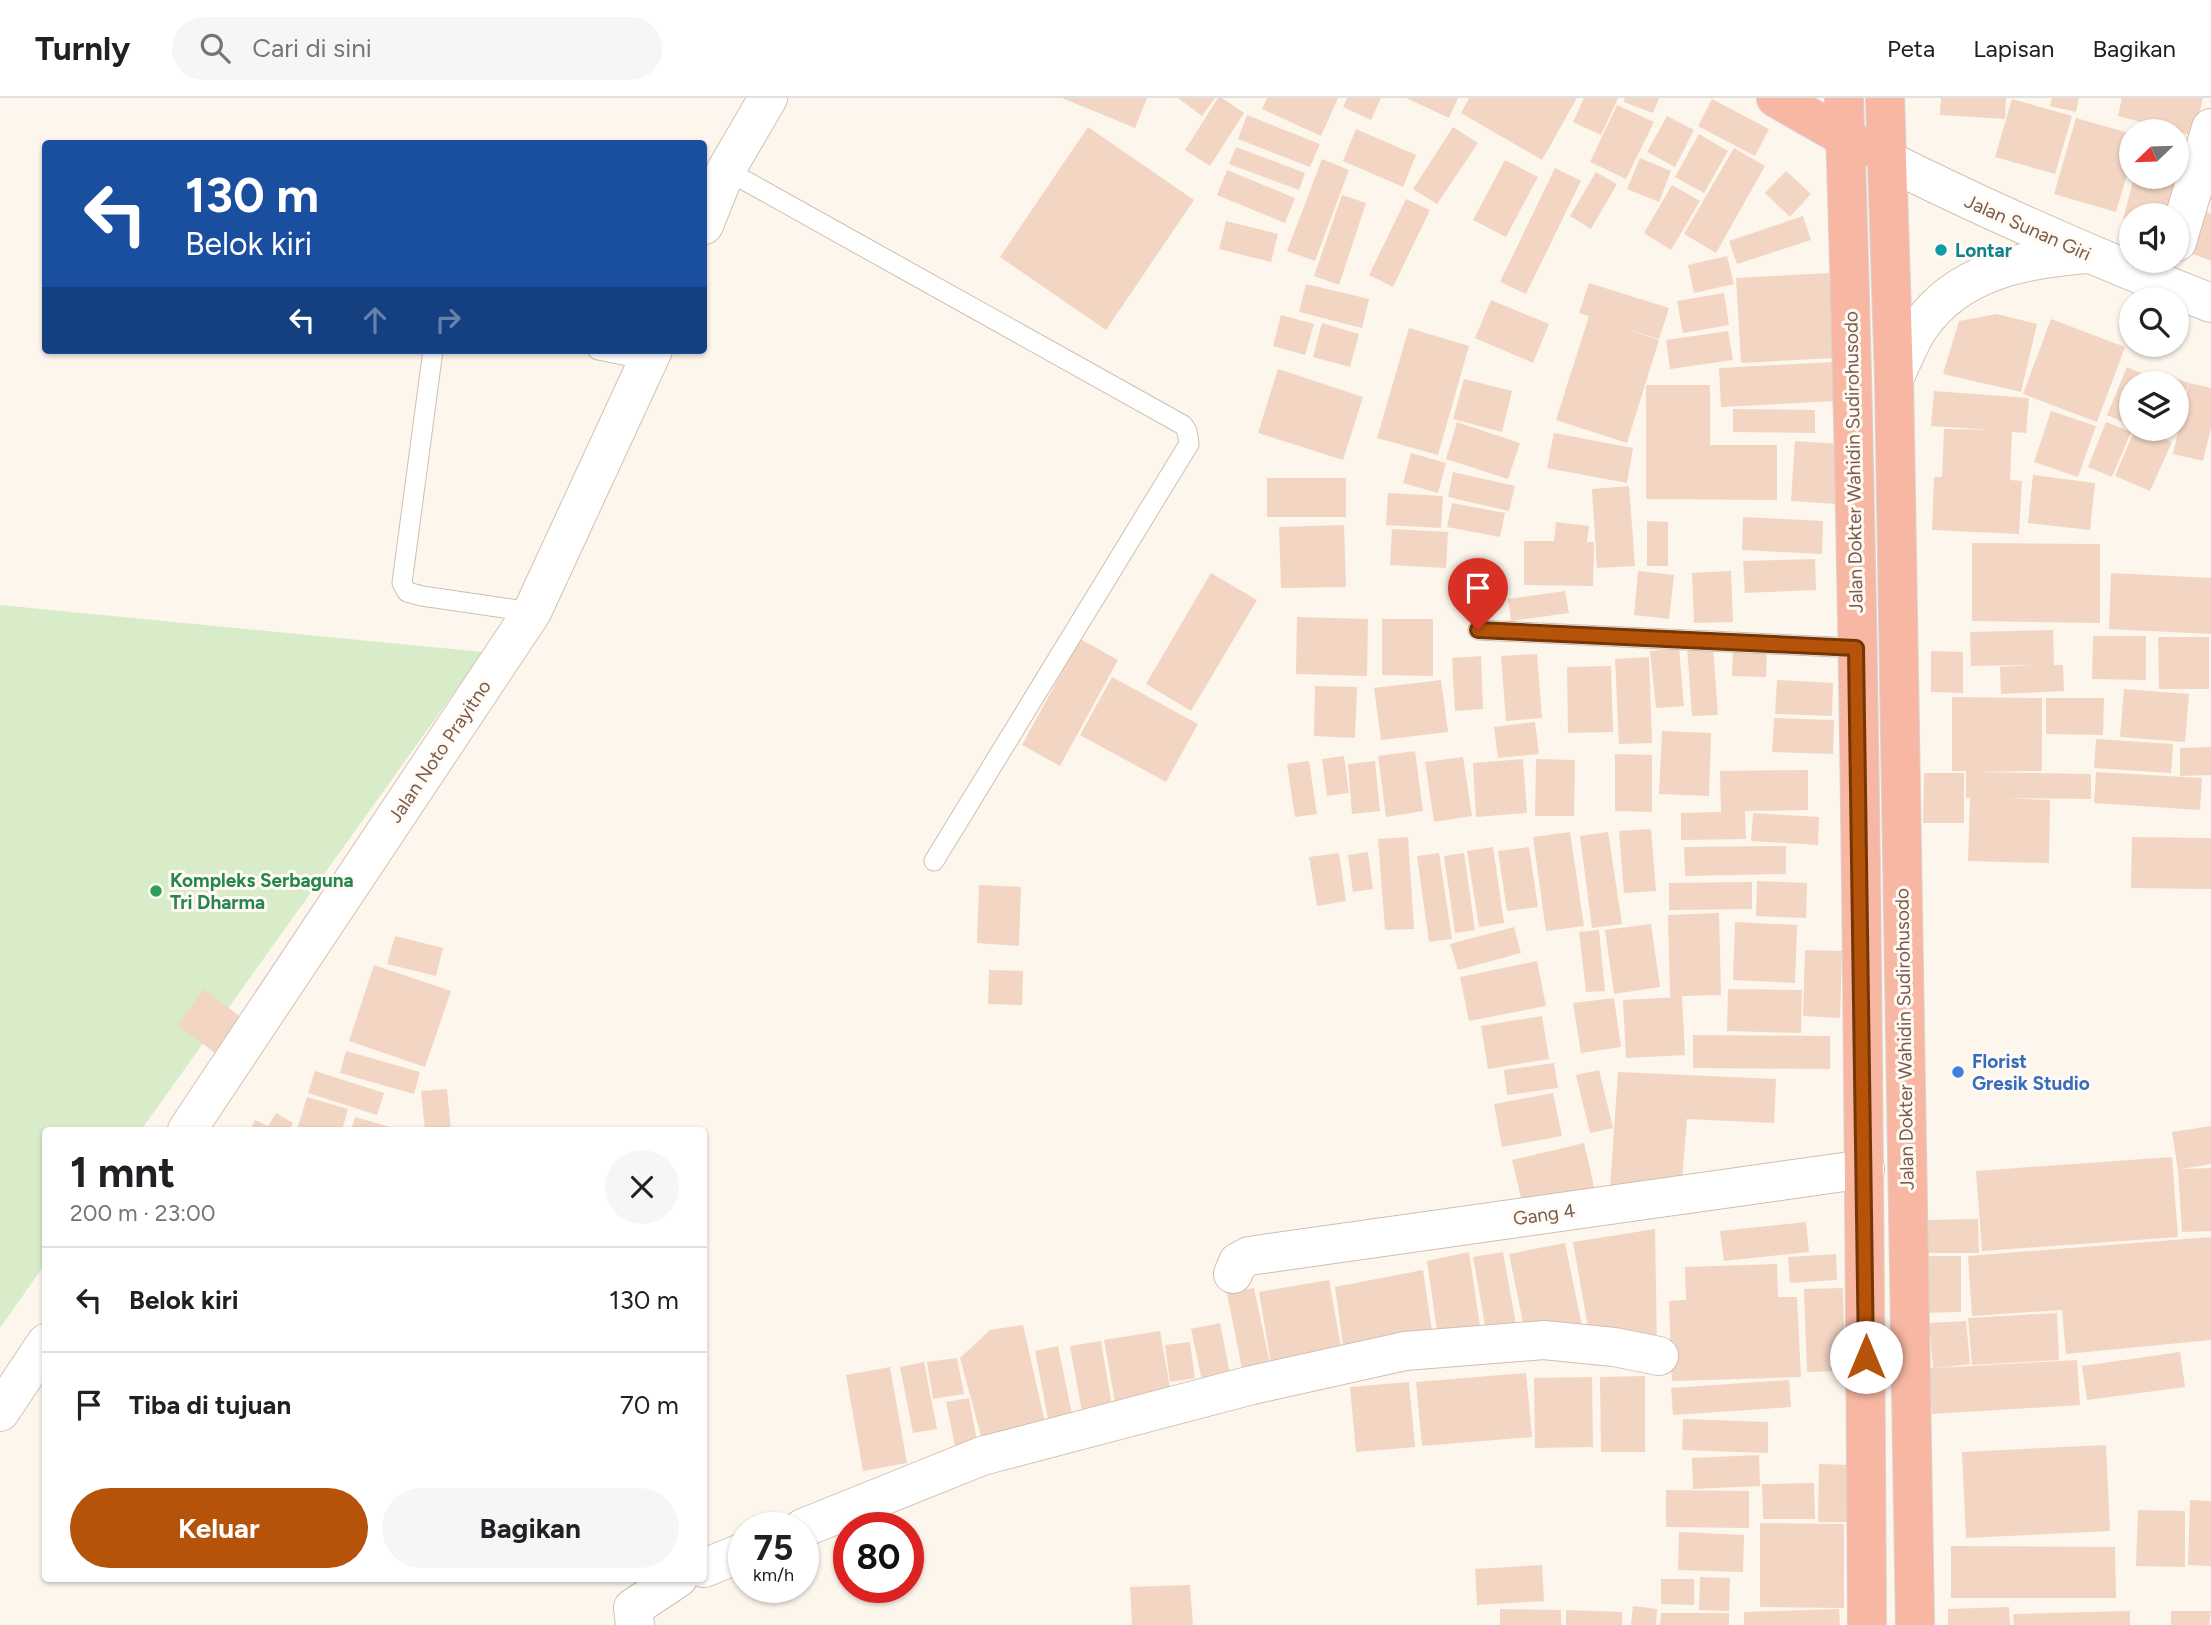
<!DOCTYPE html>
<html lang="id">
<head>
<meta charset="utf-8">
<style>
  body { margin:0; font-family:Figtree,sans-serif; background:#f6f6f6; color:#202124; height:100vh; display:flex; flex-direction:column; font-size:26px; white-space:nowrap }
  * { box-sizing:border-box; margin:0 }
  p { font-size:23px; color:#757577 }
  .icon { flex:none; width:38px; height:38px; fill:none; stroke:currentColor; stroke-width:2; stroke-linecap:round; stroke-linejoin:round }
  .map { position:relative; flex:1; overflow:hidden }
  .sheet { position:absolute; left:42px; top:1029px; width:665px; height:455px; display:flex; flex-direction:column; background:#fff; border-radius:7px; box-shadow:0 2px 5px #0004 }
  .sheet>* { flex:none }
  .top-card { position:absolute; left:42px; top:42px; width:665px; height:214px; border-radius:7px; box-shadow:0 2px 5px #0004; background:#1a4fa0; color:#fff; overflow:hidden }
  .needle { width:46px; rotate:247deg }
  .controls { position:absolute; left:2119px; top:21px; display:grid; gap:14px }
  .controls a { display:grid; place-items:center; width:70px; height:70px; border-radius:50%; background:#fff; box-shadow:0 2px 5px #0004; font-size:35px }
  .speed { position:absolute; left:728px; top:1414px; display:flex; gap:14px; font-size:35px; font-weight:700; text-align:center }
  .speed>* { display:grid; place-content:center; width:91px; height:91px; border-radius:50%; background:#fff; box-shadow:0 2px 5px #0004; line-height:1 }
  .speed small { font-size:18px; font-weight:400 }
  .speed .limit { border:10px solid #d22; background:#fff; color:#111 }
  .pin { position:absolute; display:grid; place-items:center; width:60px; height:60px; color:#fff; margin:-72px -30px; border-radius:50% 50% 50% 0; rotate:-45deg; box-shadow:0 0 7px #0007 }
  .pin .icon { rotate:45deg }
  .me { position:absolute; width:77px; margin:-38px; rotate:0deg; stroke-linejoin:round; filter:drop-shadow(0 0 5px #0008) }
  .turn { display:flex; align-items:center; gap:24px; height:147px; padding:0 28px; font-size:32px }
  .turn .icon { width:91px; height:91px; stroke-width:2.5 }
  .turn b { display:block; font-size:49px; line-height:60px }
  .lanes { display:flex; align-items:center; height:66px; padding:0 28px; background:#0003; justify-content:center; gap:35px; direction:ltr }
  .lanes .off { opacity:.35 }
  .round { display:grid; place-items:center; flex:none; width:74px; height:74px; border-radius:37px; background:#f6f6f6 }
  .summary { display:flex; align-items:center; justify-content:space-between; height:119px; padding:0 28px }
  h1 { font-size:42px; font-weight:700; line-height:52px }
  .action { display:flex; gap:14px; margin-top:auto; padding:14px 28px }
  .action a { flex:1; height:80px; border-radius:42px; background:#b45309; color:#fff; font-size:28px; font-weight:700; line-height:80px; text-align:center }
  .action a+a { background:#f6f6f6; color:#202124 }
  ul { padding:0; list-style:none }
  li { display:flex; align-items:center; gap:21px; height:105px; padding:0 28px; border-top:2px solid #e0e0e0 }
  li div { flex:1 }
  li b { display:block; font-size:26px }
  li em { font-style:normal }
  header { display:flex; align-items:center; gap:42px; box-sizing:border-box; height:98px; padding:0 35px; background:#fff; border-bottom:2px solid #e0e0e0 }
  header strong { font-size:33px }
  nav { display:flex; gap:38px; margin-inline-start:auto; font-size:24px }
  .search { width:490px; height:63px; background:#f6f6f6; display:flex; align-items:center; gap:18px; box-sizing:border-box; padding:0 24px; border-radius:38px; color:#757577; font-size:26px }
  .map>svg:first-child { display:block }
  .green { fill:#d8ecc9 }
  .building { fill:#f3d5c3 }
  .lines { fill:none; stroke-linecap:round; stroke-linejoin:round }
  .lane-casing { stroke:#d1beb0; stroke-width:21 }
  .street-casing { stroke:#d1beb0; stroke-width:40 }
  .secondary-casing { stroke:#d6c0b0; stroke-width:40 }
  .highway-casing { stroke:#dad1cd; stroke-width:40 }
  .lane { stroke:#fff; stroke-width:19 }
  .street { stroke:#fff; stroke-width:38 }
  .secondary { stroke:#fff; stroke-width:38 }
  .highway { stroke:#f7b7a3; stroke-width:38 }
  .route-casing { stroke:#753606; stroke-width:18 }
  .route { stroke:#b45309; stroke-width:12 }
  .culture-dot { fill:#0f9aa8; stroke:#fffaf3; stroke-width:2.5 }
  .leisure-dot { fill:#2e9e5b; stroke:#fffaf3; stroke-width:2.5 }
  .shop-dot { fill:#3f7fe0; stroke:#fffaf3; stroke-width:2.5 }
  .labels { text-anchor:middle; stroke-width:6; stroke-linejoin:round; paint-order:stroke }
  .street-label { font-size:19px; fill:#7a5c4d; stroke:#fffaf3 }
  .culture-label { font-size:19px; font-weight:bold; fill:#0d838f; stroke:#fffaf3; text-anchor:start }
  .leisure-label { font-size:19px; font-weight:bold; fill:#27864d; stroke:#fffaf3; text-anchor:start }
  .shop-label { font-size:19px; font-weight:bold; fill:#366cbe; stroke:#fffaf3; text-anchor:start }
</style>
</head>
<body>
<header>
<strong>Turnly</strong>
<div class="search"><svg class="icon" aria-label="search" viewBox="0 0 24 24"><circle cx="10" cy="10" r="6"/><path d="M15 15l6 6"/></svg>Cari di sini</div>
<nav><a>Peta</a><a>Lapisan</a><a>Bagikan</a></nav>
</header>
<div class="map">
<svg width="2211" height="1527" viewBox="0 0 2211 1527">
  <rect width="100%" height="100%" fill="#fdf6ec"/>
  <path class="green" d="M0 507 483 554 141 1032H46L45 1166 0 1230Z"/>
  <path class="building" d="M1062 0H1147L1135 30Z
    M1178 0H1215L1202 18Z
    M1218 0H1222L1244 15 1210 68 1185 52Z
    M1267 0H1338L1321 38 1262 11Z
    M1347 0H1381L1371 22 1343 9Z
    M1406 0H1458L1449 20Z
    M1469 0H1577L1542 62 1461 15Z
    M1584 0H1618L1601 37 1573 24Z
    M1625 0H1659L1653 15 1624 4Z
    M1941 0H2006L2005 21 1940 17Z
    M2052 0H2079L2076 14 2050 8Z
    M2122 0H2203L2194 38 2118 18Z
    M1712 1 1769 31 1755 58 1698 28Z
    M2012 1 2072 18 2055 76 1995 59Z
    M1617 7 1654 24 1626 81 1590 64Z
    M1247 17 1320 46 1310 69 1238 41Z
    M1667 18 1694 32 1675 69 1647 54Z
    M2076 20 2132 36V60L2116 114 2054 96Z
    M1088 29 1194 102 1106 232 1000 159Z
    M1453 29 1478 45 1437 106 1413 91Z
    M1356 31 1416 57 1403 89 1343 63Z
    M1699 36 1728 53 1704 95 1675 79Z
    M1236 49 1305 75 1299 92 1229 66Z
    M1734 50 1765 68 1716 155 1684 136Z
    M1640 60 1671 73 1659 104 1627 91Z
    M1322 61 1349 72 1315 163 1287 153Z
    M1505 62 1538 79 1506 139 1473 122Z
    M2177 68 2183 70 2172 117H2132V124L2123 122 2134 79H2177Z
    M1555 70 1581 83 1526 196 1500 184Z
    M1227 72 1295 100 1285 125 1217 97Z
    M1786 73 1811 96 1790 119 1765 95Z
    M1596 74 1617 86 1591 131 1570 118Z
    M1672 87 1700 103 1671 152 1644 135Z
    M1342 97 1366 105 1339 187 1314 178Z
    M1406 101 1430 112 1393 189 1369 177Z
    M2200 111 2211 116V163L2185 153Z
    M1803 118 1811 142 1737 166 1729 143Z
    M1226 123 1278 136 1271 164 1219 151Z
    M1727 158 1734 186 1694 195 1688 167Z
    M1829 175 1834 260 1741 265 1736 180Z
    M1589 185 1669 210 1659 241 1622 230 1659 242 1627 345 1556 322 1589 218 1579 215Z
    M1306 186 1369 201 1362 230 1299 214Z
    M1724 195 1729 227 1683 235 1677 203Z
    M1491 202 1549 226 1533 265 1475 240Z
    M1997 216 2037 226 2021 294 1943 276 1959 223Z
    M1281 217 1314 226 1305 257 1273 248Z
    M2051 221 2125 249 2097 324 2023 296Z
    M1322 225 1359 236 1350 269 1313 259Z
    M1409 230 1469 248 1438 357 1377 340Z
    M1728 233 1733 262 1670 271 1666 242Z
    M1834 264 1836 303 1721 309 1719 270Z
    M2127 269 2155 281 2153 285H2132V328L2107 317Z
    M1278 271 1363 299 1343 362 1258 335Z
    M2158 274 2189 285 2177 318V285H2155Z
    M1464 281 1512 293 1502 334 1453 321Z
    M2189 285 2211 290V330L2203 363 2173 356Z
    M1646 287H1710V347H1777V402L1646 401Z
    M1934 293 2029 300 2026 335 2012 334 2010 382 2022 383 2019 436 1932 432 1934 379H1942L1944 331 1992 332 1931 328Z
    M1733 311 1815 312V335L1733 334Z
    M2051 313 2096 328 2078 379 2034 364Z
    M1457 324 1520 345 1508 381 1446 361Z
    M2106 324 2131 334 2112 379 2088 369Z
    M2135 331H2142L2172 344 2150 393 2115 378Z
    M1554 335 1633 350 1627 385 1547 370Z
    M1795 343 1841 346 1837 406 1791 403Z
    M1411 355 1446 365 1438 395 1403 385Z
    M1453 374 1515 388 1509 413 1448 399Z
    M2033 377 2095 385 2090 432 2028 425Z
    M1267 380H1346V419H1267Z
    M1629 388 1635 468 1597 470 1592 391Z
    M1388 395 1443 398 1441 430 1386 427Z
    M1452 405 1505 415 1500 439 1447 429Z
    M1743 419 1823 423 1822 456 1742 452Z
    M1647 423 1668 424V468H1647Z
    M1556 424 1589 428 1587 444H1594L1593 488 1524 487V443H1554Z
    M1344 427 1346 489 1281 490 1279 429Z
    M1392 431 1448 434 1446 470 1390 467Z
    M1972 445 2100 446V525L1972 523Z
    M1815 461 1816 492 1745 495 1743 463Z
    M1638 473 1674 477 1669 521 1634 517Z
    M1731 473 1733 524 1694 525 1692 475Z
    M1211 475 1257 502 1191 613 1146 586Z
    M2111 475 2211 480V536L2109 531Z
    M1565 493 1569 515 1511 523 1508 501Z
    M1297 519 1368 521 1367 578 1296 576Z
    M1382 521H1433V578L1382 577Z
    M2053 532 2054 567H2063L2064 593 2001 596 2000 569 2034 567 1971 568 1970 534Z
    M2093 538H2146V582L2092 581Z
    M2158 539H2209V591H2159Z
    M1080 541 1118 562 1060 668 1022 647Z
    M1733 547H1767L1766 579 1732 578Z
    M1713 548 1718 617 1692 618 1687 550Z
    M1679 550 1684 608 1656 610 1650 553Z
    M1931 553 1963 554V595L1931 594Z
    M1537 556 1542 620 1506 623 1501 558Z
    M1481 558 1483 611 1455 613 1452 560Z
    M1649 559 1652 645 1619 646 1615 561Z
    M1611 568 1613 634 1568 635 1567 569Z
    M1112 579 1198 626 1166 684 1080 637Z
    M1441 582 1448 634 1381 642 1374 590Z
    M1777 582 1833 585 1832 618 1775 616Z
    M1315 588 1357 589 1355 640 1314 638Z
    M2124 591 2189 596 2185 644 2120 639Z
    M1952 599 2042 600V673L1974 674 2091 676V701L1999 700 2050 702 2049 765 1968 763 1970 700H1966V673H1952Z
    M2046 600H2104L2103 637 2046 636Z
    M1774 620 1834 622 1833 656 1772 654Z
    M1535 624 1539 656 1498 660 1494 629Z
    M1662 633 1711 635 1709 698 1659 696Z
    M2096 641 2173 646 2171 675 2094 670Z
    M2211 649V677L2180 678V650Z
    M1415 653 1423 713 1386 719 1378 658Z
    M1615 656 1652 657V714L1615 713Z
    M1344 658 1349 695 1327 698 1322 661Z
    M1463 659 1472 718 1434 724 1425 664Z
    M1523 661 1527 715 1476 719 1473 665Z
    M1536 661 1575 662 1574 718H1535Z
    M1309 663 1317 716 1295 719 1287 666Z
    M1375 663 1380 713 1352 716 1348 666Z
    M1808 672V712L1745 713 1746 741 1681 742V715L1721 714 1720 673Z
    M2096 674 2202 680 2200 712 2094 705Z
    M1924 675H1964V725H1923Z
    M1753 715 1819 719 1818 747 1751 743Z
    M1651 731 1656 793 1624 795 1619 733Z
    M1570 734 1584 828 1546 833 1533 739Z
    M1608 734 1622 826 1592 830 1580 738Z
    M1408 739 1414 831 1385 832 1378 741Z
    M2132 739 2211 740V791L2131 790Z
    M1786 748V776L1685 778 1684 749Z
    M1493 749 1504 825 1479 829 1467 753Z
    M1529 749 1538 809 1507 813 1498 753Z
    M1368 754 1373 791 1353 794 1348 757Z
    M1339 755 1346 803 1317 808 1309 759Z
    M1439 755 1452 841 1429 844 1417 758Z
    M1464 755 1475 832 1455 835 1444 758Z
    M1757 783 1807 785 1806 820 1756 818Z
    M1752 784V811L1669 812V785Z
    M979 787 1021 789 1019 848 977 845Z
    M1719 815 1721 897 1682 898 1685 957 1626 960 1623 902 1679 899H1670L1668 817Z
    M1735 824 1797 827 1795 885 1733 882Z
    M1651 826 1660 889 1614 896 1605 832Z
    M1514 829 1521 855 1458 872 1450 846Z
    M1599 832 1605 893 1586 894 1579 834Z
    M395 838 443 850 436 878 387 866Z
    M1805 852 1842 853 1840 920 1803 918Z
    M1537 863 1546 908 1469 923 1460 879Z
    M374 867 451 893 425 969 349 943Z
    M989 872 1023 873 1022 907 988 906Z
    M204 891 246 923 219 958 177 927Z
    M1728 891 1802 892 1801 935 1727 933Z
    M1614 900 1621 949 1581 955 1573 905Z
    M1542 918 1549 961 1488 971 1481 928Z
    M1693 937 1830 938V971L1693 970Z
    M346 953 420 974 414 996 340 975Z
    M1554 965 1558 990 1507 997 1504 972Z
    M1599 972 1613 1030 1590 1035 1576 977Z
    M315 973 384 995 377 1017 308 995Z
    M1618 974 1776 981 1774 1025 1687 1021 1681 1095 1610 1090Z
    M447 991 451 1032H425L421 993Z
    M1553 995 1562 1038 1502 1049 1494 1006Z
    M307 999 348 1011 342 1032H297Z
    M276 1015 293 1025 289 1032H250L255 1022 268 1028Z
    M355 1019 401 1032H351Z
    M2211 1028V1066L2181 1071 2211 1070V1133L2182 1134 2178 1072 2172 1034Z
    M1584 1045 1595 1093 1523 1108 1512 1062Z
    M2172 1059 2178 1139 1982 1153 1976 1073Z
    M1978 1121 1979 1155H1923L1922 1122Z
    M1806 1124 1809 1154 1724 1163 1720 1133Z
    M1655 1131 1657 1252 1590 1241 1573 1144Z
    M2211 1139V1242L2066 1256 2062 1212 1972 1218 1968 1158Z
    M1565 1145 1582 1228 1526 1239 1509 1156Z
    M1469 1154 1482 1242 1439 1247 1427 1163Z
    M1503 1154 1517 1232 1487 1238 1473 1159Z
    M1836 1156 1837 1182 1790 1185 1788 1159Z
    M1919 1158H1961V1214L1920 1215Z
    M1777 1166 1778 1199H1797L1801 1279 1672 1283 1669 1203 1686 1202 1685 1169Z
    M1423 1172 1434 1246 1345 1262 1335 1189Z
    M1329 1182 1343 1260 1272 1272 1259 1194Z
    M1254 1190 1272 1275 1244 1281 1227 1195Z
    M1843 1190 1845 1273 1807 1274 1804 1191Z
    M2057 1215 2059 1262 1972 1267 1968 1220Z
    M1966 1223 1970 1266 1936 1270 2077 1262 2080 1307 1932 1316 1928 1270H1933L1929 1225Z
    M1220 1225 1233 1292 1205 1297 1191 1231Z
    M1023 1227 1046 1329 982 1342 960 1260 990 1232Z
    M1160 1233 1173 1306 1117 1316 1104 1242Z
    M1101 1243 1114 1320 1084 1325 1070 1248Z
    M1190 1244 1195 1280 1170 1284 1165 1247Z
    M1058 1248 1073 1321 1049 1326 1035 1253Z
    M2180 1254 2185 1289 2087 1302 2082 1268Z
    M957 1260 964 1296 933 1301 927 1264Z
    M924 1264 937 1331 913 1335 900 1269Z
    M890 1269 907 1365 863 1373 846 1277Z
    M1526 1275 1532 1339 1422 1348 1416 1284Z
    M1645 1278V1354H1601L1600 1279Z
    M1592 1279 1593 1349 1535 1350 1534 1280Z
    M1789 1282 1791 1309 1673 1317 1671 1290Z
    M1409 1284 1415 1349 1356 1354 1350 1289Z
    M969 1300 977 1343 955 1348 946 1304Z
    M1683 1321 1768 1324V1355L1682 1352Z
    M2106 1347 2110 1433 1966 1440 1962 1354Z
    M1759 1357 1760 1388 1693 1391 1692 1360Z
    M1819 1366 1850 1367V1424H1818Z
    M1814 1385 1815 1421H1763L1762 1386Z
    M1666 1392 1749 1393V1430L1666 1429Z
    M2190 1402 2211 1403V1468L2188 1467Z
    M2138 1412 2185 1413V1469L2136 1468Z
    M1760 1425 1844 1426V1510L1760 1509Z
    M1679 1434 1744 1437 1743 1474 1678 1472Z
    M1951 1448 2115 1449 2116 1500H1951Z
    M1542 1467 1544 1503 1477 1507 1475 1471Z
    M1700 1479 1730 1480 1729 1513 1699 1512Z
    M1661 1481H1694V1507L1661 1506Z
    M1190 1487 1193 1527H1132L1130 1489Z
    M1633 1508 1657 1511 1656 1527H1631Z
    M2009 1509 2010 1527H1948V1511Z
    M1500 1511 1561 1512V1527H1500Z
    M1839 1511 1840 1527H1744V1514Z
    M1566 1512 1622 1514V1527H1566Z
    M2130 1513V1527H2014L2013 1516Z
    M2171 1513H2211L2209 1527H2171Z
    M1661 1515H1729V1527H1660Z"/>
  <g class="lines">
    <defs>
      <path id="lane" d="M726 72 1183 327 1187 333 1189 346 934 763
        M433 252 402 485 407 494 422 498 532 514
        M598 252 648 262
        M1478 532 1856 550"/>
      <path id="street" d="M2177 144 2211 30
        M1233 1176 1238 1164 1249 1158 1865 1071
        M803 1430 982 1358 1252 1287 1405 1253 1544 1242 1614 1249 1659 1258
        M704 1470 744 1454
        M635 1527 633 1510 678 1480"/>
      <path id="secondary" d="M1887 62C1993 115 2101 162 2211 205
        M704 127 726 72 768 0
        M1894 280C1903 263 1910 242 1921 227 1959 173 2024 161 2086 156
        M187 1032 532 514 653 252
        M0 1314 46 1245"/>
      <path id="highway" d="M1776 0 1862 49
        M1844 0C1861 509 1864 1018 1867 1527
        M1885 0 1894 280 1915 1527"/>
    </defs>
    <use href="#lane" class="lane-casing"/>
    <use href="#street" class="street-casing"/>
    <use href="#secondary" class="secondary-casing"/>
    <use href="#highway" class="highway-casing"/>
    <use href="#lane" class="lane"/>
    <use href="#street" class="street"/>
    <use href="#secondary" class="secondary"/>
    <use href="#highway" class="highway"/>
  </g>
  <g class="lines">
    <defs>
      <path id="route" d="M1478 532 1856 550 1866 1259"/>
    </defs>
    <use href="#route" class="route-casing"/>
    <use href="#route" class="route"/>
  </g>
  <circle class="culture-dot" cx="1941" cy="152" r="7"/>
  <circle class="leisure-dot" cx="156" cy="793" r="7"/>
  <circle class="shop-dot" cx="1958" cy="974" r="7"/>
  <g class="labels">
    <g class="street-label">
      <text transform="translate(2028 129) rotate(24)" y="7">Jalan Sunan Giri</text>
      <text transform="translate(1853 364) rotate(-91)" y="7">Jalan Dokter Wahidin Sudirohusodo</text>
      <text transform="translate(439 653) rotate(-56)" y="7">Jalan Noto Prayitno</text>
      <text transform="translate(1904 941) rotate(-91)" y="7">Jalan Dokter Wahidin Sudirohusodo</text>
      <text transform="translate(1544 1116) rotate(-8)" y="7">Gang 4</text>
    </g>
    <g class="culture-label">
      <text x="1955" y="159">Lontar</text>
    </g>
    <g class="leisure-label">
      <text x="170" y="789">Kompleks Serbaguna<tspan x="170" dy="22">Tri Dharma</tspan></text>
    </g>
    <g class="shop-label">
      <text x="1972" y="970">Florist<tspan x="1972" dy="22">Gresik Studio</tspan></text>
    </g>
  </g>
</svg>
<div class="controls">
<a><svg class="needle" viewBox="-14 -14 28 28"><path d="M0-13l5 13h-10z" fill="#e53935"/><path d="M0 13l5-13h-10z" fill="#757577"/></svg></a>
<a><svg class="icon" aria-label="sound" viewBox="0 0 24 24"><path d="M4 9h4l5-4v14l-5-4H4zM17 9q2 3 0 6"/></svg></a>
<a><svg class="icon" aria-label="search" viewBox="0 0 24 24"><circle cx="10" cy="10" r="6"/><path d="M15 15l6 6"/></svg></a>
<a><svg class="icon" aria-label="layers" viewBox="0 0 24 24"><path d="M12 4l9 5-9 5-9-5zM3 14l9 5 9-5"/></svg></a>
</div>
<div class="speed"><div>75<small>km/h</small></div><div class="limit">80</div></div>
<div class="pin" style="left:1478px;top:532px;background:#d93025"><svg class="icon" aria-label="arrive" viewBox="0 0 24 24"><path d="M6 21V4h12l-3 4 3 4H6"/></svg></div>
<svg class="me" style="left:1866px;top:1259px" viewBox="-20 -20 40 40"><circle r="19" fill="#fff"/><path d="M0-13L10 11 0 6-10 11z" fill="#b45309"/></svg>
<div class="top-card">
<div class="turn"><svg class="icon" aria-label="left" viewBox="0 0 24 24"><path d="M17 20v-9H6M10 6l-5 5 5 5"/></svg><div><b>130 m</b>Belok kiri</div></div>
<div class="lanes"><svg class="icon" aria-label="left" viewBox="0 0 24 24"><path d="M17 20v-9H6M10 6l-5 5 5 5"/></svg><svg class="icon off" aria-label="ahead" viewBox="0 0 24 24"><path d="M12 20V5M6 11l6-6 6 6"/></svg><svg class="icon off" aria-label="right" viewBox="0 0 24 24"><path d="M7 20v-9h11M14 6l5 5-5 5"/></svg></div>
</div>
<section class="sheet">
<div class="summary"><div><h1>1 mnt</h1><p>200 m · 23:00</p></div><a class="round"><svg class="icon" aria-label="close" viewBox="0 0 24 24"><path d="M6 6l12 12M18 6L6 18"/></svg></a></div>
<ul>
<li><svg class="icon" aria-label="left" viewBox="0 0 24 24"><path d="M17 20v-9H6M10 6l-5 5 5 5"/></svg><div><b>Belok kiri</b></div><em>130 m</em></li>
<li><svg class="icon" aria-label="arrive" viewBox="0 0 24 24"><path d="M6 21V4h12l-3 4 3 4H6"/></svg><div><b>Tiba di tujuan</b></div><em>70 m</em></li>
</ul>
<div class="action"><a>Keluar</a><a>Bagikan</a></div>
</section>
</div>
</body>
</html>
